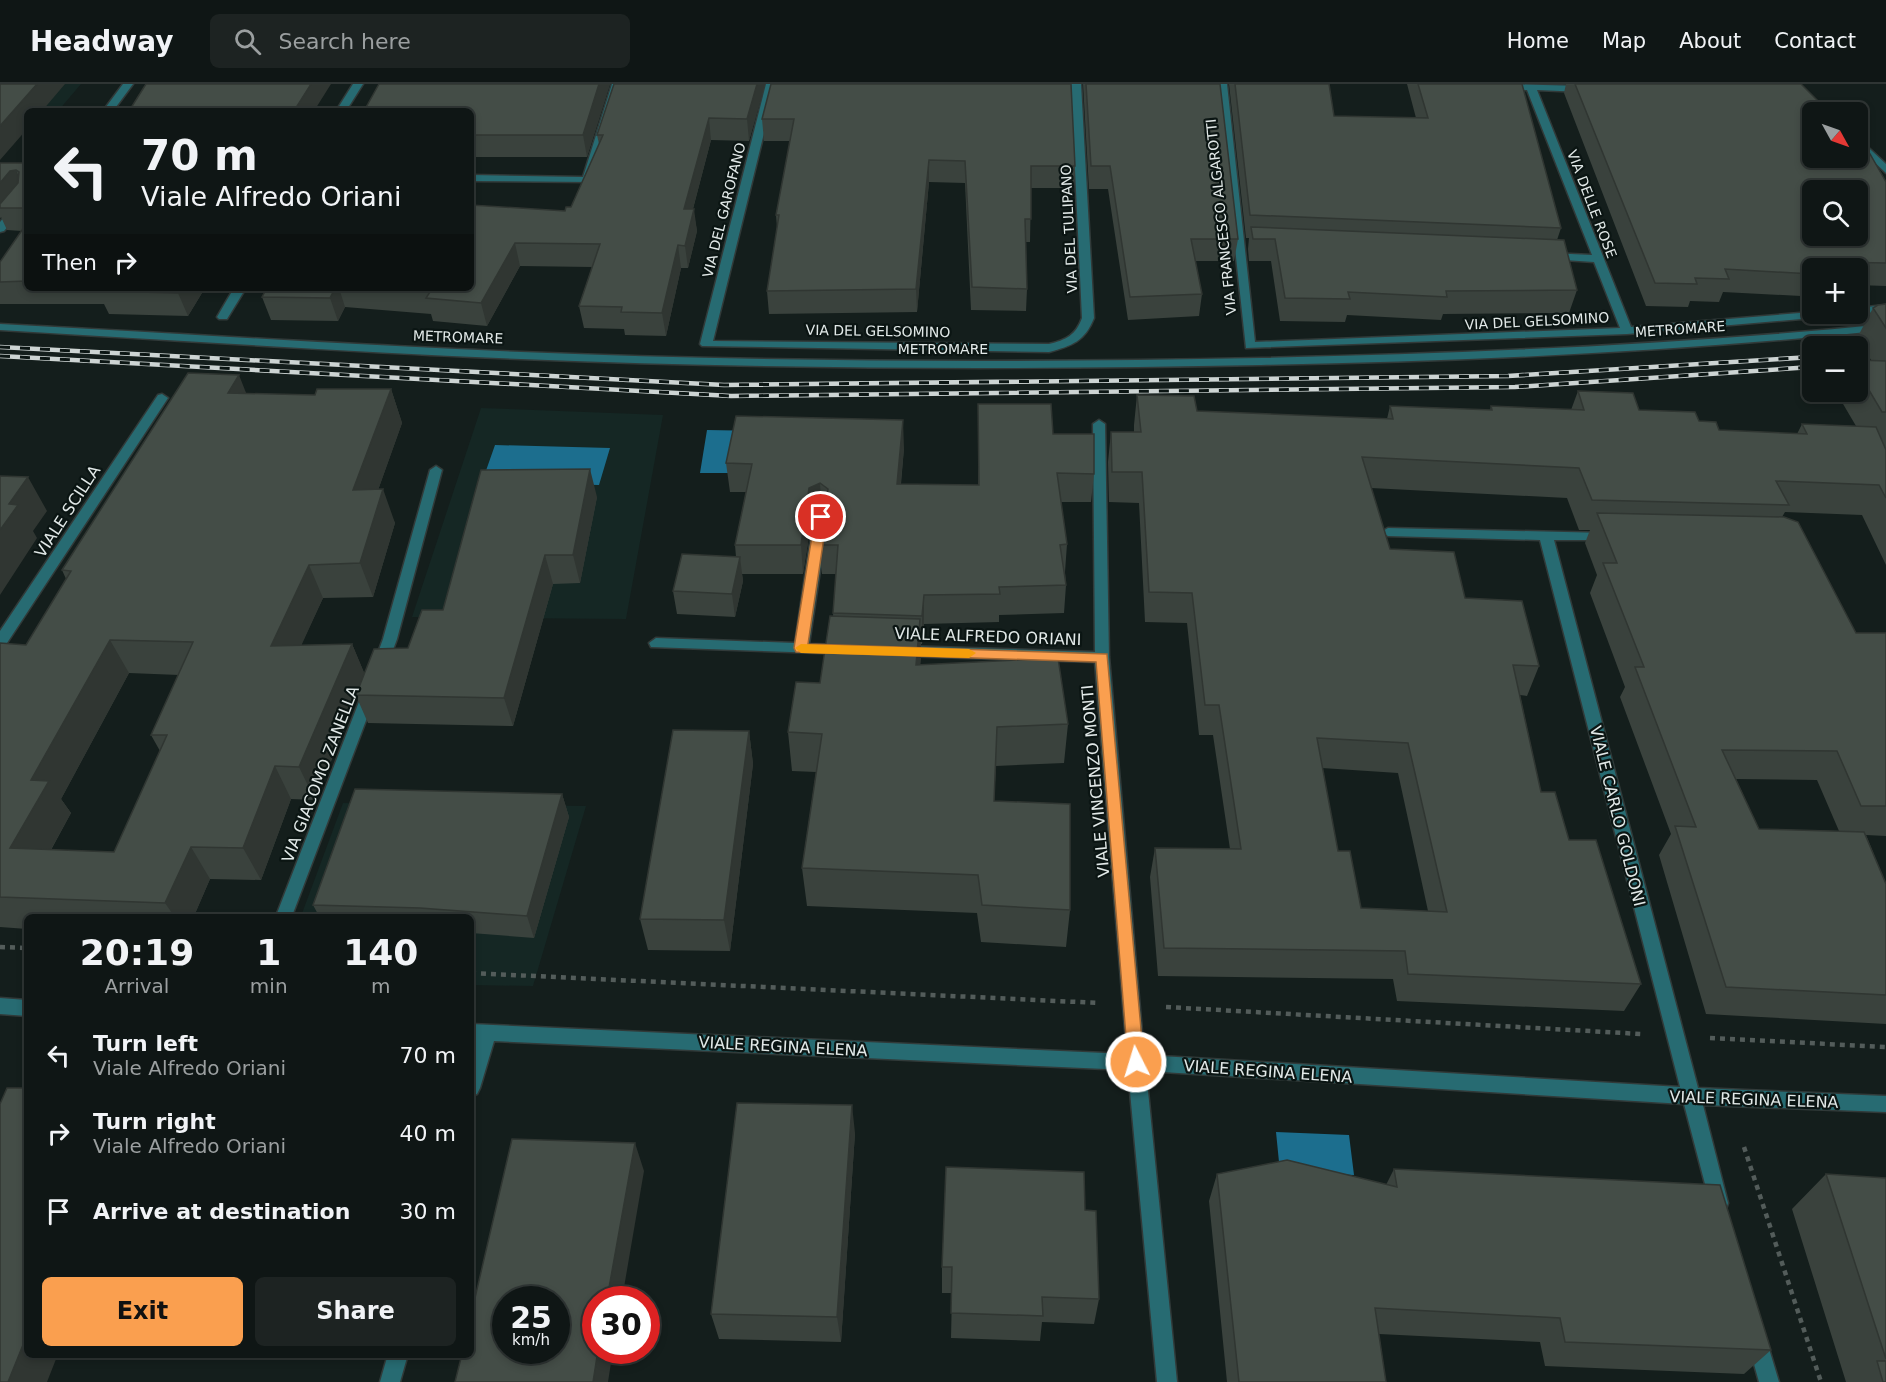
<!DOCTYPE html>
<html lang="en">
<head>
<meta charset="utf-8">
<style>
  body { margin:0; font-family:"DejaVu Sans",sans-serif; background:#1d2322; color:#f1f3f6; height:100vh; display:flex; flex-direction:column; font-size:22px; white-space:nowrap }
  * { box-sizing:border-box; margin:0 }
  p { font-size:20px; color:#9b9fa0 }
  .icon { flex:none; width:33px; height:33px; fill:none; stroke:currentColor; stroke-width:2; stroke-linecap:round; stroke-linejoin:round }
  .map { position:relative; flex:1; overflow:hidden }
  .sheet { position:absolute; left:24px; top:830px; width:450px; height:444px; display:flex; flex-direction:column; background:#0f1615; border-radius:9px; box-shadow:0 3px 9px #0003,0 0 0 2px #2f3534 }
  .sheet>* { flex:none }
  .hud { position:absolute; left:24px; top:24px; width:450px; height:183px; border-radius:9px; box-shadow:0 3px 9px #0003,0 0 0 2px #2f3534; background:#0f1615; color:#f1f3f6; overflow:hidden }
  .needle { width:39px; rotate:130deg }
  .fabs { position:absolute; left:1802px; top:18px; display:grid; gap:12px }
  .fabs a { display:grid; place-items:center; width:66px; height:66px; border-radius:9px; background:#0f1615; box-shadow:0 3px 9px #0003,0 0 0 2px #2f3534; font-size:30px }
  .speed { position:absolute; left:492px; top:1202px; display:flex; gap:12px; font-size:30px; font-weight:700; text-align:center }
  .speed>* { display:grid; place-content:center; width:78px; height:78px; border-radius:50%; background:#0f1615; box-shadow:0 3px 9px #0003,0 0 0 2px #2f3534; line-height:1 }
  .speed small { font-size:15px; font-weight:400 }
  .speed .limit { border:9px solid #d22; background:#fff; color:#111 }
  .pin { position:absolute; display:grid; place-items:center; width:51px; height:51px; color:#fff; margin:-26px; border:3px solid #fff; border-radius:50%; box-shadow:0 2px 6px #0007 }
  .me { position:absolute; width:66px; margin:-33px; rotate:355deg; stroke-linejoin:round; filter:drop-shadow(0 0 4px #0008) }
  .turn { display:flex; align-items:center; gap:21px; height:126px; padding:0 18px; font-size:27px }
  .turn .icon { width:78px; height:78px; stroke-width:2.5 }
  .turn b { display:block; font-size:42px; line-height:51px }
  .then { display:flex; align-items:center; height:57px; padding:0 18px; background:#0003; gap:12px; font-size:22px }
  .eta { display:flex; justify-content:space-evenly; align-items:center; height:102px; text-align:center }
  .eta b { font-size:36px; font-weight:600; line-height:42px }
  .cta { display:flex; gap:12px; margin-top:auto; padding:12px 18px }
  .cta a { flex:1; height:69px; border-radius:9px; background:#fa9f4f; color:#111; font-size:24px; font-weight:600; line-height:69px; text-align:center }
  .cta a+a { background:#1d2322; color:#f1f3f6 }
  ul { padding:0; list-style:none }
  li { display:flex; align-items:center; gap:18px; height:78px; padding:0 18px }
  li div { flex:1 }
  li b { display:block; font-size:22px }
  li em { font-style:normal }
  header { display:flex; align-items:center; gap:36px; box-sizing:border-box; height:84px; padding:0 30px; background:#0f1615; border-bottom:2px solid #2f3534 }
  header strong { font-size:28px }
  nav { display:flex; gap:33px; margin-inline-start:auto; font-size:21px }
  .search { width:420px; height:54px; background:#1d2322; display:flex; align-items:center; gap:15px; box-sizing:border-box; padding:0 21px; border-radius:9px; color:#9b9fa0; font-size:22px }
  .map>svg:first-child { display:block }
  .built { fill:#152724 }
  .water { fill:#1c6e8e }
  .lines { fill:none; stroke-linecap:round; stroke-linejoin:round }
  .minor-casing { stroke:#313a39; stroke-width:3 }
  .path { stroke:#535c5a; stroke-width:4.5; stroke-dasharray:5 5; stroke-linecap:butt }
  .minor { fill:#276b72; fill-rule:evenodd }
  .rail-casing { stroke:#cdd4d3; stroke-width:4.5 }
  .rail { stroke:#0b1513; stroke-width:3; stroke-dasharray:10; stroke-linecap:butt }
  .wall { fill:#3a423d; fill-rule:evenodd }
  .shaded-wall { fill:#303632 }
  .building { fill:#444d47; stroke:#303632; stroke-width:1.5; fill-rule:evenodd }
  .route { fill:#fa9f4f; stroke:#a26733; stroke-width:1.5 }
  .slow { fill:#f59e0b }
  .labels { text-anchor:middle; stroke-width:4.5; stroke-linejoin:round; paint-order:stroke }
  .far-street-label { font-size:14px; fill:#e2e9e8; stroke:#0b1513 }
  .street-label { font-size:16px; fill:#e2e9e8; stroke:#0b1513 }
</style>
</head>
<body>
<header>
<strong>Headway</strong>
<div class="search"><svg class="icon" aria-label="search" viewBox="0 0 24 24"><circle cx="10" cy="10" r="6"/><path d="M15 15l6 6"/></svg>Search here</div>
<nav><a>Home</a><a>Map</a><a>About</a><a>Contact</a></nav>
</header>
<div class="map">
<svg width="1886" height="1298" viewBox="0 0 1886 1298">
  <rect width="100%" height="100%" fill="#141e1c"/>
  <path class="built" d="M0 0H81L58 27H27Z
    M481 324 663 331 626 535 412 533Z
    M343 719 586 722 533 902 471 901V832H301Z"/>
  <path class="water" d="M707 346 767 347 729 389H700Z
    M495 361 610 364 599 401 482 398Z
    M1276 1048 1349 1051 1354 1091 1280 1088Z"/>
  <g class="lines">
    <defs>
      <path id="minor" d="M123 0H133L113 27H103Z
        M353 0H363L346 27H336Z
        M612 0H622L591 98 471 97V91L583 93Z
        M766 0H776L713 257 1049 260C1066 256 1076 251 1082 234L1071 0H1081L1094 234C1085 257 1072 262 1049 268L702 262 700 260Z
        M1217 0H1227L1255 258 1620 244 1594 178 1549 175 1543 172 1549 169 1592 171 1527 6 1502 5 1499 4V0L1583 2 1588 5 1583 8 1537 6 1631 243 1812 228 1831 230 1825 233 1627 250 1246 264Z
        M1857 53 1886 80V89L1857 62Z
        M27 110V120L4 147 0 148V138L23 111Z
        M234 204H246L227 235H219L217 233Z
        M1886 221V227L1857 230H1853H1857V224Z
        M0 240C174 249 347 261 521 268 767 278 1014 279 1261 274 1470 269 1678 261 1886 240V246C1678 268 1470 277 1261 281 1014 286 767 285 521 275 347 268 174 256 0 246Z
        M162 310 168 314 5 562 0 563V547L158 311Z
        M1099 336 1105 340 1109 573 1144 971 1680 1003 1540 456 1388 452 1381 448 1388 444 1606 449 1613 453 1611 456H1554L1698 1004 1886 1012V1028L1703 1021 1728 1119 1726 1125 1719 1128 1712 1125 1710 1119 1684 1020 1146 987 1177 1298H1157L1128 986 494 957 480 1004 477 1010 471 1012V974L476 956H471V940L1127 970 1095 578 901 572 894 567 901 562 1095 568 1093 340Z
        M436 382 442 386 397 555 387 582 380 587 373 582 383 555 430 386Z
        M821 429 828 433 809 560 844 561 851 566 849 570 651 563 649 559 656 554 795 559 814 433Z
        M369 605 376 610 292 832H276L362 610Z
        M0 914 27 916V932L0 930Z
        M1757 1245 1764 1248 1779 1298H1759L1747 1255 1750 1248Z
        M388 1270H408L400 1298H380Z"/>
    </defs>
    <use href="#minor" class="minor-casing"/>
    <path class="path" d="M0 863 27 864
      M471 889 1099 919
      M1166 923 1641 950
      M1710 954 1886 963
      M1744 1063 1821 1298"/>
    <use href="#minor" class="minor"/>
    <defs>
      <path id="rail" d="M0 263 724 301 1508 292 1812 273
        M1857 269 1886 266
        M0 272 731 312 1515 303 1812 283"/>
    </defs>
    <use href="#rail" class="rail-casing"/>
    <use href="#rail" class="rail"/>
  </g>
  <path class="wall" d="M379 0H610L587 73H471V27Z
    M765 0 749 57 711 56 693 125 697 147 688 184H681L666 252 625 251 624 245 584 244 579 222 592 183 520 182 487 242 433 237 431 230 345 223 338 237 271 236 262 213 267 204H471V121L565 127 571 123 599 60 597 51Z
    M771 0 1075 82 1074 104H1031L1030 158H1026L1027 205 1026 227 971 226 965 99 929 98 917 228 769 230 767 207 777 144 776 131 790 57H764L762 35Z
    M1083 0H1220L1238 155 1234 177H1195L1202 210 1199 232 1128 236 1108 105H1089Z
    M1229 0H1329L1334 32 1416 34 1407 0H1522L1561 144 1557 156 1577 206 1569 229 1443 230 1441 236 1347 231 1345 238 1280 237 1271 177H1249L1248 165 1249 154H1246Z
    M1566 0H1801L1886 98V202L1857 201V184H1812V209L1803 208 1801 212 1723 208 1719 218 1690 217 1688 223 1646 222 1564 9Z
    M0 79H27V204H205L188 232 109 230 104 220H0V178L22 147 7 146 1 133 0 135Z
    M1886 220V481L1862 431 1785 428 1782 433 1856 549H1886V752L1866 751 1886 800V940L1706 930 1659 771 1671 750 1620 613 1625 603 1590 509 1597 491 1585 459 1590 446H1579L1567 414 1371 404 1390 465 1465 514 1539 582 1527 612 1520 611 1541 708 1569 756 1641 900 1624 927 1397 917 1393 895 1158 892 1150 793 1155 764 1230 765 1213 651H1199L1187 539 1145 538 1139 419 1109 418 1108 378 1111 348H1134V341L1137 311 1197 327 1387 335 1390 322 1490 326 1491 322 1571 326 1578 307 1639 326 1699 337 1719 346 1797 350 1802 340 1856 342 1836 308H1857V276H1871L1857 254 1873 224ZM1322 684 1398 689 1428 827 1361 824 1338 767ZM1736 695 1817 696 1839 747 1759 745Z
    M391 305 402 339 378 406 395 439 373 513 323 514 301 561 352 560 364 589 408 564 443 526 597 413 580 499 553 500 513 642 368 639 357 614 315 716 291 715 261 796 210 795 194 832H27V845L0 843V559L26 561 66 495 62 486 246 310 315 311ZM129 589 179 591 151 651 160 667 114 768 51 766 71 729 61 715Z
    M978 320 1053 350 1094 390 1091 418H1061L1067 460 1065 488 1066 501 1064 529 999 531V538L924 540 922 560H921L920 581 1068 640 1064 679 996 682 994 717 1070 826 1066 863 981 858 977 829 807 822 802 784 816 688 792 687 788 648 820 599 833 532 836 490H822L819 461 824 429 822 427 812 433 803 490H742L743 497 735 533 677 530 673 507 736 473 735 461 746 408H730L726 379 904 364 901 400 978 401Z
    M749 647 753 680 730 867 648 866 640 835Z
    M562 710 569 733 534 854 471 849V832H319L313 821Z
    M855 1049 841 1258 719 1255 711 1230Z
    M1394 1085 1771 1266 1744 1290 1545 1282 1540 1258 1379 1250 1386 1298H1227L1209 1117 1217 1090 1386 1101Z
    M1826 1090 1886 1094V1298H1846L1792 1125Z
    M1085 1126 1099 1215 1094 1240 1042 1238 1040 1257 951 1254 952 1209H942V1183Z"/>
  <path class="shaded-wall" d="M37 0H65L42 27H27V45L0 76V42Z
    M311 0H331L314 27H294Z
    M599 0H610L587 73 583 51Z
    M757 0H765L749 57 747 35Z
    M709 34 711 56 687 147 684 125Z
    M929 76V98L917 228 916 205Z
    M16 86 26 108 0 124V99L10 87Z
    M694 125 697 147 688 184 685 162Z
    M515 159 520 182 487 242 481 219Z
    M678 161 681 184 666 252 662 229Z
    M182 204H205L188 232 178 209Z
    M335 204H339L345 223 338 237 330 214Z
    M239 291 252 324 228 309Z
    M391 305 402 339 366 440 353 406Z
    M903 336 904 364 898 428 897 400Z
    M590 385 597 413 580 499 573 471Z
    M28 393 47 427 33 447 37 454 0 511V446L9 420Z
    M820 399 822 427 812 433 803 490 801 461 809 404Z
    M383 405 395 439 373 513 360 479Z
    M545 471 553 500 513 642 504 614Z
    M740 473 743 497 735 533 732 510Z
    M309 481 323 514 286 595 271 562Z
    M924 511V540L922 560V532Z
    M920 535 921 575 916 621V581Z
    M110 556 129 589 61 715 71 729 34 796 10 764 31 696Z
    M352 560 366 593 356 611 357 614 315 716 299 683Z
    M749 647 753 680 730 867 724 836Z
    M275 682 291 715 261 796 243 764Z
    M562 710 569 733 534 854 527 832Z
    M191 763 210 795 194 832H174L165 819Z
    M852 1021 855 1049 841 1258 837 1233Z
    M635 1059 644 1087 622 1215H607Z
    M27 1251V1270H58L47 1298H8Z
    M598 1266H613L608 1298H593Z"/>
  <path class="building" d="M0 0H37L0 42Z
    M146 0H311L294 27H129Z
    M379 0H599L583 51H471V27H364Z
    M614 0H757L747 35 709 34 684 125H694L685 162 678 161 662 229 621 228 622 223 579 222 600 160 515 159 481 219 426 214 430 208 385 204H471V121L565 127 566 123H571L603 51H597Z
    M771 0H1071L1075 82H1031V135H1025L1027 205 972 203 965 77 929 76 916 205 767 207 779 131H776L794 35H762Z
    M1086 0H1220L1238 155H1191L1202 210 1130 213 1110 82H1091Z
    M1235 0H1329L1334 32 1428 34 1418 0H1522L1561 144 1250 131Z
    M1575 0H1801L1829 28H1812V74H1857V56L1870 70 1886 98V179L1837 178 1841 184 1809 185 1812 190 1725 185 1729 195 1695 194 1697 200 1655 199ZM1812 106H1857V152H1812Z
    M0 79H27V124H0V120L18 99 19 88 16 86 10 87 0 99Z
    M27 139V197L0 198V178Z
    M1251 143 1564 156 1577 206 1446 207 1447 213 1348 208 1350 215 1285 214 1275 155H1253Z
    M101 204H182L178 209 99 207Z
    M267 204H335L330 214 262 213Z
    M1886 220V244L1873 224 1878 221Z
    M1857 276 1886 277V328H1882L1857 286Z
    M188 289 239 291 228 309 315 311 317 305H391L353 406 383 405 360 479 309 481 271 562 352 560 299 683 275 682 243 764 191 763 165 819 0 813V559L26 561 71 487 62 486ZM110 556 193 558 151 651H167L114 768 10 764 49 697 31 696Z
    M1578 307 1633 309 1639 326 1695 328 1699 337 1716 338 1719 346 1807 350 1802 340 1876 343 1886 366V414L1879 401 1776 397 1789 421 1592 416 1579 384 1362 373 1390 465 1454 468 1465 514 1522 517 1539 582 1513 581 1541 708H1555L1569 756H1596L1641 900 1408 890 1405 867 1164 864 1155 764 1241 765 1219 621H1205L1192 509 1149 508 1142 388H1112L1111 348H1141L1137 311 1194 312 1197 327 1393 335 1390 322 1492 326 1491 322 1584 326ZM1317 654 1408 659 1447 828 1361 824 1350 767H1338Z
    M978 320H1051L1053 350H1094V390L1057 389 1067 460 1060 461 1066 501 999 503 1000 510 924 511 922 532 833 529 838 461H819L828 405 820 399 809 404 801 461H735L752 380 726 379 736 332 903 336 897 400 979 401Z
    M590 385 573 471H545L504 614 356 611 374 565 408 564 422 526H443L481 386Z
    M0 392 28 393 9 420 18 421 0 446Z
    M1597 429 1784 433 1798 438 1856 549H1886V722H1861L1837 667 1722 666 1759 745 1864 748 1886 800V911L1726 903 1675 742 1696 743 1635 583H1644L1603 479H1617Z
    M682 470 740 473 732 510 673 507Z
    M830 532 920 535 916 581 1058 574 1068 640 997 643 994 717 1070 720V826L982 821 978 791 802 784 822 650 788 648 796 598 820 599Z
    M673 646 749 647 724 836 640 835Z
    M355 705 562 710 527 832 420 824 313 821Z
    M7 1004H27V1251L8 1298H0V1020Z
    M737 1019 852 1021 837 1233 711 1230Z
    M512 1055 635 1059 607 1215H596V1266H598L593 1298H455L462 1270H471V1231ZM506 1215H556V1266H506Z
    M1287 1076 1397 1103 1394 1085 1720 1101 1771 1266 1565 1258 1560 1234 1375 1224 1386 1298H1239L1217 1090Z
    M946 1083 1084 1088 1085 1126 1096 1127 1099 1215 1042 1213 1043 1232 951 1229 952 1183H942Z
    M1826 1090 1886 1094V1275Z
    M1877 1277H1886V1298H1883Z"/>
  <path class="route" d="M821 429 827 433 808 560 1107 570 1144 978 1142 983 1136 986 1131 983 1128 978 1096 578 796 568 794 564 815 433Z"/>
  <path class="slow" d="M801 560 969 565 976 569 969 574 801 569 795 564Z"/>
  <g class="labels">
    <g class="far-street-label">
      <text transform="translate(1592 120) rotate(69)" y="5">VIA DELLE ROSE</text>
      <text transform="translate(724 126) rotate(-76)" y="5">VIA DEL GAROFANO</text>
      <text transform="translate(1221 133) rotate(-96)" y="5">VIA FRANCESCO ALGAROTTI</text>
      <text transform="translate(1069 145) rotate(-93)" y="5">VIA DEL TULIPANO</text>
      <text transform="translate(1537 237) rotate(-3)" y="5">VIA DEL GELSOMINO</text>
      <text transform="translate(1680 245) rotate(-4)" y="5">METROMARE</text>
      <text transform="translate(878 247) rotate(1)" y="5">VIA DEL GELSOMINO</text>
      <text transform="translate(458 253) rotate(2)" y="5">METROMARE</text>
      <text x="943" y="270">METROMARE</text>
    </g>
    <g class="street-label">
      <text transform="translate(67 427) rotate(-57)" y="6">VIALE SCILLA</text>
      <text transform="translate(988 552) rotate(2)" y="6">VIALE ALFREDO ORIANI</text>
      <text transform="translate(320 690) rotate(-69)" y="6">VIA GIACOMO ZANELLA</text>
      <text transform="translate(1095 697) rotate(-95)" y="6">VIALE VINCENZO MONTI</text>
      <text transform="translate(1618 732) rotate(76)" y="6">VIALE CARLO GOLDONI</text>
      <text transform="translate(783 962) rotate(3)" y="6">VIALE REGINA ELENA</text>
      <text transform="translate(1268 987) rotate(4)" y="6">VIALE REGINA ELENA</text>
      <text transform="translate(1754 1015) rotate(2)" y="6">VIALE REGINA ELENA</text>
    </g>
  </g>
</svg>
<div class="fabs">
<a><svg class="needle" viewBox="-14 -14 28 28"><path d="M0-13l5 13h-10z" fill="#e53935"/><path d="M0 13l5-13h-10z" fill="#9b9fa0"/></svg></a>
<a><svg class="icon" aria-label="search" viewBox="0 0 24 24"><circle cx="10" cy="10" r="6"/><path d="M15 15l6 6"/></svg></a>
<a>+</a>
<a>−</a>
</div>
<div class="speed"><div>25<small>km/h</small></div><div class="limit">30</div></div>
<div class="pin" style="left:821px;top:433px;background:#d93025"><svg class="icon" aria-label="arrive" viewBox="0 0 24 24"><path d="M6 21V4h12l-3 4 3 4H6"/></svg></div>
<svg class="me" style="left:1136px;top:978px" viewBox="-20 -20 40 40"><circle r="17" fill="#fa9f4f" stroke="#fff" stroke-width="3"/><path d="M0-11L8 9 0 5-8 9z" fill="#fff"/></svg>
<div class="hud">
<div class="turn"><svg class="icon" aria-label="left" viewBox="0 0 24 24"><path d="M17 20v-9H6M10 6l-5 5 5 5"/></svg><div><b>70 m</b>Viale Alfredo Oriani</div></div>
<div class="then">Then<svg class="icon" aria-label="right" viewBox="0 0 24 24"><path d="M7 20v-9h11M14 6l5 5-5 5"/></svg></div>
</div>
<section class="sheet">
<div class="eta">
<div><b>20:19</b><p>Arrival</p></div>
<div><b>1</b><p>min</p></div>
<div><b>140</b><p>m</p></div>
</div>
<ul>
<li><svg class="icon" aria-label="left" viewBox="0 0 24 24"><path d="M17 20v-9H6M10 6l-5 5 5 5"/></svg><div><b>Turn left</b><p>Viale Alfredo Oriani</p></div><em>70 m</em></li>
<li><svg class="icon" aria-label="right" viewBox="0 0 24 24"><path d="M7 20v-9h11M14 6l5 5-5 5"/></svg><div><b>Turn right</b><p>Viale Alfredo Oriani</p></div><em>40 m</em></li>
<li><svg class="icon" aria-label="arrive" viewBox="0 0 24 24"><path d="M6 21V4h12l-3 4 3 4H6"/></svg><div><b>Arrive at destination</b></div><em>30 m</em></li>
</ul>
<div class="cta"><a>Exit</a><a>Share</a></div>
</section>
</div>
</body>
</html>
